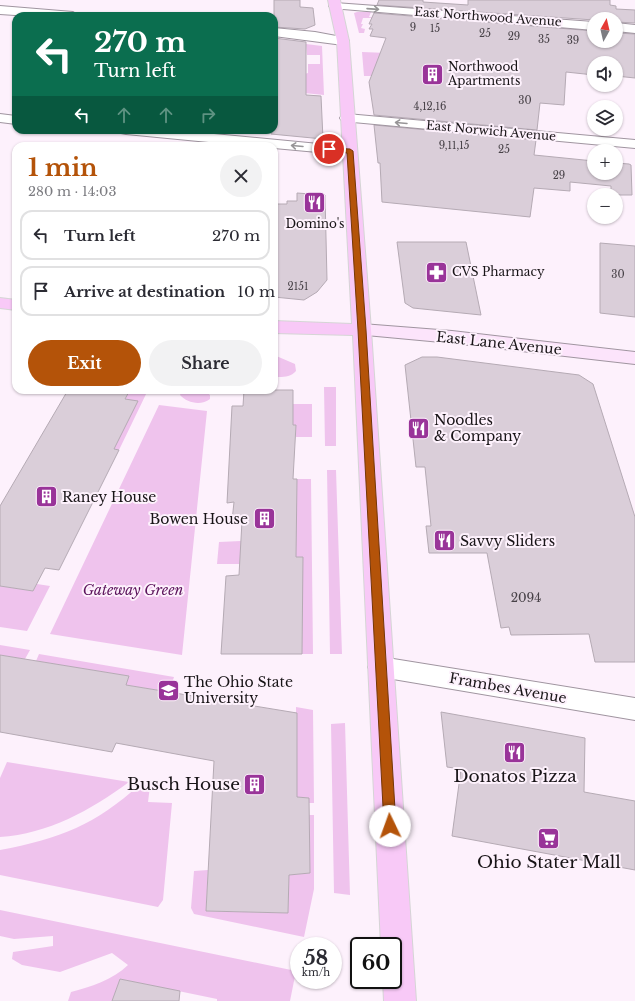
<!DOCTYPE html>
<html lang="en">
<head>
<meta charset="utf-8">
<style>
  body { margin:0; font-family:"Libre Baskerville",serif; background:#f2f2f3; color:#2b2b33; height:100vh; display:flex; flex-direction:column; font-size:15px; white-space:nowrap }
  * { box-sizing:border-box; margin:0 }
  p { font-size:13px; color:#7c7c81 }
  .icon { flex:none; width:22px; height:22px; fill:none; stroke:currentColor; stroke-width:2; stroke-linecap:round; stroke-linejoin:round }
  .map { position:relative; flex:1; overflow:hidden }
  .side { position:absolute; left:12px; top:142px; width:266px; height:252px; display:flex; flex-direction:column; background:#fff; border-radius:12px; box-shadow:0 1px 3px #0004 }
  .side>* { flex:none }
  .top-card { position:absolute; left:12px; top:12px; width:266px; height:122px; border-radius:12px; box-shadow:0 1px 3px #0004; background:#0b6e4f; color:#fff; overflow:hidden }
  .needle { width:26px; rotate:8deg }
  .tools { position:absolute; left:587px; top:12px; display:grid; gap:8px }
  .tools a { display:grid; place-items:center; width:36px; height:36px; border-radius:50%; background:#fff; box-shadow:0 1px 3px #0004; font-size:20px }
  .speed { position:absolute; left:290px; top:937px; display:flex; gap:8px; font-size:20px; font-weight:700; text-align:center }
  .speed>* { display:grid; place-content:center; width:52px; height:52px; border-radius:50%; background:#fff; box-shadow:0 1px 3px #0004; line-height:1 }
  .speed small { font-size:10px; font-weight:400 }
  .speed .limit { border:2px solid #111; border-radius:6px; background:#fff; color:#111 }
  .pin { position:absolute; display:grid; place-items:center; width:34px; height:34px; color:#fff; margin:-17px; border:2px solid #fff; border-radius:50%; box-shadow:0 1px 4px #0007 }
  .me { position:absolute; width:44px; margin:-22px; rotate:357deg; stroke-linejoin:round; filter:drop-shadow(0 0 3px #0008) }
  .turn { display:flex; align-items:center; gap:14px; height:84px; padding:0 16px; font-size:18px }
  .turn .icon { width:52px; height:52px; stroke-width:2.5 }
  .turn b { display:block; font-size:28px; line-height:34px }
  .lanes { display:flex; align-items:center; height:38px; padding:0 16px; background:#0003; justify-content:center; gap:20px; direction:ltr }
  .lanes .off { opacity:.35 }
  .round { display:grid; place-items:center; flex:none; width:42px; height:42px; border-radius:21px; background:#f2f2f3 }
  .overview { display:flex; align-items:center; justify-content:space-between; height:68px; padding:0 16px }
  h1 { font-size:24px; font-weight:800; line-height:30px; color:#b45309 }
  .action { display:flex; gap:8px; margin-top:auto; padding:8px 16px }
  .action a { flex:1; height:46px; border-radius:24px; background:#b45309; color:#fff; font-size:16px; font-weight:800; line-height:46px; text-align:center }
  .action a+a { background:#f2f2f3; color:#2b2b33 }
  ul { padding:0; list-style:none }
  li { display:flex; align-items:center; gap:12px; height:50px; margin:0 8px 6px; padding:0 8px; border:2px solid #e1e1e2; border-radius:12px }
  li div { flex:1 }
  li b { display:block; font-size:15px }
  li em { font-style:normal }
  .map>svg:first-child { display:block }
  .green { fill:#efc3ed }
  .building { fill:#daced9; stroke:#b5aab4 }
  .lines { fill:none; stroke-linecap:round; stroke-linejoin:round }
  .street-casing { stroke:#a095a0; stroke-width:2 }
  .secondary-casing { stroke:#a095a0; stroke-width:2 }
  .primary-casing { stroke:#d5d5d5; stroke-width:2 }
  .street { fill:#fff; fill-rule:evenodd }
  .secondary { fill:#fce4fb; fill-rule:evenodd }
  .primary { fill:#f8c9f7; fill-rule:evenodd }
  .oneway { stroke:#979597 }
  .route { fill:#b45309; stroke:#753606 }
  .labels { text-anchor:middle; stroke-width:4; stroke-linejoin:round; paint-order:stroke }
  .far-number-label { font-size:10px; fill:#484248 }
  .far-street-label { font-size:12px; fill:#181417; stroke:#fdf1fc }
  .far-poi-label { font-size:12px; fill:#181417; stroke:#fdf1fc; text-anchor:start }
  .number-label { font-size:12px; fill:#484248 }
  .street-label { font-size:14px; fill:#181417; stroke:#fdf1fc }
  .poi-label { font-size:14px; fill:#181417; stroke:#fdf1fc; text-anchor:start }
  .park-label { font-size:14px; font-style:italic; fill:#5b125b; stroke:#fdf1fc }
  .near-poi-label { font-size:17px; fill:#181417; stroke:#fdf1fc }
</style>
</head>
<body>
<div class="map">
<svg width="635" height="1001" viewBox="0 0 635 1001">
  <rect width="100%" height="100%" fill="#fdf1fc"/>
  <path class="green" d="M357 12H371L369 17 376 18H363L361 24H363L361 28 365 29 364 33H359L354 13Z
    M274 40 322 46 324 95 274 90V82L308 73V64H320V55H307L306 45Z
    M362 52 388 53 373 76H364Z
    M274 355 295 364 296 371C290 378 282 377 274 377Z
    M324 387H336V446H325Z
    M130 390H148L119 450 114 449 125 399Z
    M182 390H204L210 395V399C201 406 187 403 180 395Z
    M293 404H312V437H296V425H293Z
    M159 405 207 411 182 655 50 634Z
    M327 470H336L342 654H330Z
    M297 479H311L313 654H302L293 557 296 521Z
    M241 541 240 564H217L219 542Z
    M37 584 50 586 27 631 0 627V586L33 591Z
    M0 645 30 650 25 659 0 655Z
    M39 654 174 677 169 692 126 685 129 676 36 661Z
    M296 707 313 710 314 803H309V798L297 797Z
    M345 723 350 895 334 893 331 724Z
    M7 762 129 782C91 810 48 834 0 837V778Z
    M140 784 150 786 148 802 172 803 163 900 158 907 0 875V850C59 839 96 825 140 784Z
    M309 815H314V889L304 937 194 914 191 908 194 871 208 870 206 911 288 913 289 875 310 873Z
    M0 910 296 971 290 1001H217V999L120 979 112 1001H68L71 992C90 987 113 980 128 965L112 953 60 972 22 965 12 959 13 952 53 946V936L14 939 0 936Z"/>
  <path class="building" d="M274 0H300V7L313 8 315 25 305 29 274 27Z
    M379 0H423V2L468 5V0H610V5L616 6V9L635 10V23L616 22V19H594V20L377 5Z
    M374 13 594 31V41H616V33L635 34V78L616 76V63H594V75L566 72 564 105 540 103 537 130 374 115 369 82 386 38 370 36 373 29H369L372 24H369Z
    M274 38 306 42V95L321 96 323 139 271 134 274 130Z
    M374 125 536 140 534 155 594 161V173H616V163L629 164 631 165 632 195H611V186L570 182V191L534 188 530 217 382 202 380 163H378Z
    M297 193 325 195 327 280 317 292 304 300 274 297V216H276V204H287V201H297Z
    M397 242H466L481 315 413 308 405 303Z
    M600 243 635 246V317L600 313Z
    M422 357H437L579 375 593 384 635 517V662H595L589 634 511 635 509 627 501 628 487 553H429L426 526H431L425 467H416L405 365Z
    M68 390H130L125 399 138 401 114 449 119 450 59 570 45 568 33 591 0 586V506Z
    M244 390H293V425H296L293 479H297L296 557H303L302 654H221L226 576 239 575 242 521H232L234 502 227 503 232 406H243Z
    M0 655 129 676 126 685 297 713V797L309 798 310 873 289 875 288 913 206 911 214 761 116 743 112 752 0 732Z
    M441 712 585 738 584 792 635 801V870L452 836 461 769 447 767Z
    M120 979 180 991 179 1001H112Z"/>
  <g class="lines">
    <defs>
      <path id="street" d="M335 3 594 22V30L331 8 329 6 331 4Z
        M0 6 73 12 79 16H30L0 14Z
        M616 23 635 25V33L616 31Z
        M274 28 315 32 347 38 349 41 343 45 274 36Z
        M0 114 16 116V124L0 122Z
        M347 114 635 140V148L342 121 340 118 342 115Z
        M119 130H172L350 147 355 148 357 151 355 154 350 155 274 148V146H250L126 134 121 133Z
        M381 657 635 698V720L381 677 372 674 368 667 372 660Z"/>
      <path id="secondary" d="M362 324 452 331 635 352V364L452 343 355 334 353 330 355 326Z"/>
      <path id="primary" d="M328 0H340L349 41 371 330 416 1001H384L383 980H393V946H381L353 335 274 333V321L352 324 337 41Z
        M0 298 16 300V310L0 308Z"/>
    </defs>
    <use href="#street" class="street-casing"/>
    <use href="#secondary" class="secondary-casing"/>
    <use href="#primary" class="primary-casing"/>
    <use href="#street" class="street"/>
    <use href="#secondary" class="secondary"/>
    <use href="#primary" class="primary"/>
  </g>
  <defs><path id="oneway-shaft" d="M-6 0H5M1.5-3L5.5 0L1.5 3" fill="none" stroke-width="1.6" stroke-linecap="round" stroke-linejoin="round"/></defs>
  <g class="oneway">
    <use href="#oneway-shaft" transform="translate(373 9) rotate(4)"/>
    <use href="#oneway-shaft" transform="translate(401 123) rotate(-175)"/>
    <use href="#oneway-shaft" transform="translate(297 146) rotate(-175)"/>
  </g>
  <path class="route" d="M327 148 350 149 353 151 366 330 396 826 394 830 390 831 386 830 384 826 358 330 347 153 326 149Z"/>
  <defs>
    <symbol id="building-square" viewBox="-11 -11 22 22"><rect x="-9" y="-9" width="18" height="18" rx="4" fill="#993499" stroke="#fdf1fc"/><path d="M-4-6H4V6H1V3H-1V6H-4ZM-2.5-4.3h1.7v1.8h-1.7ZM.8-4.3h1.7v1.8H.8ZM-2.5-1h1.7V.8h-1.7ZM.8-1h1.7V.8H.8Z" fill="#fff"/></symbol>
    <symbol id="restaurant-square" viewBox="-11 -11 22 22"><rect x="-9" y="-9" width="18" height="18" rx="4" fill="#993499" stroke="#fdf1fc"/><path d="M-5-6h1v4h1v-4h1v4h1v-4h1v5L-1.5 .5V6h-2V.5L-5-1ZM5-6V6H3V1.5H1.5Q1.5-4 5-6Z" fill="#fff"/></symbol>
    <symbol id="pharmacy-square" viewBox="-11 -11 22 22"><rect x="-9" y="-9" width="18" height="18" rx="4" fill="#993499" stroke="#fdf1fc"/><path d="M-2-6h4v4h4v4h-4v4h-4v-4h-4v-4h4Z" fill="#fff"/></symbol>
    <symbol id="university-square" viewBox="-11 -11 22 22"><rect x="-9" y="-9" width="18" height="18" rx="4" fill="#993499" stroke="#fdf1fc"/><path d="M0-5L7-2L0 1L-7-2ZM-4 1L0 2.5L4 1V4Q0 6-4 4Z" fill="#fff"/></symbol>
    <symbol id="supermarket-square" viewBox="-11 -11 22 22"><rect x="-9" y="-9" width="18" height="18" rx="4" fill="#993499" stroke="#fdf1fc"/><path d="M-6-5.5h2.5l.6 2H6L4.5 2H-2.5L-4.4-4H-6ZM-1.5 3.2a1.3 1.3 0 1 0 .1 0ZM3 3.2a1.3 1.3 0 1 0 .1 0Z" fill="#fff"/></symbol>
  </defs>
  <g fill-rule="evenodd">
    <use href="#building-square" x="420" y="62" width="25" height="25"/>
    <use href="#restaurant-square" x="302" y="190" width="25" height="25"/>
    <use href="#pharmacy-square" x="424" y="260" width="25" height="25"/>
    <use href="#restaurant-square" x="406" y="416" width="25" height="25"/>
    <use href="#building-square" x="34" y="484" width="25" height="25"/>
    <use href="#building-square" x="252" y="506" width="25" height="25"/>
    <use href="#restaurant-square" x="432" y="528" width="25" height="25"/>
    <use href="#university-square" x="156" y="678" width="25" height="25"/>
    <use href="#restaurant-square" x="502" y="740" width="25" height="25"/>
    <use href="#building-square" x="242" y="772" width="25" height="25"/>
    <use href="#supermarket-square" x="536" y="826" width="25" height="25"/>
  </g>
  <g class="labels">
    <g class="far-number-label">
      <text x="413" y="31">9</text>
      <text x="435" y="32">15</text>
      <text x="485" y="37">25</text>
      <text x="514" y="40">29</text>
      <text x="544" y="43">35</text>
      <text x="573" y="44">39</text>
      <text x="525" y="104">30</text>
      <text x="430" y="110">4,12,16</text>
      <text x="454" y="149">9,11,15</text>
      <text x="504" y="153">25</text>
      <text x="559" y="179">29</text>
      <text x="618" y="278">30</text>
      <text x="298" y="290">2151</text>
    </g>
    <g class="far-street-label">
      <text transform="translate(488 17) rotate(4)" y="4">East Northwood Avenue</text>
      <text transform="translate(491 131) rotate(5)" y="4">East Norwich Avenue</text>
    </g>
    <g class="far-poi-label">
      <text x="448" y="71">Northwood<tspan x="448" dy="14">Apartments</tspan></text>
      <text x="315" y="228" text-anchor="middle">Domino's</text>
      <text x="452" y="276">CVS Pharmacy</text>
    </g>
    <g class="number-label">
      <text x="526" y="602">2094</text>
    </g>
    <g class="street-label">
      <text transform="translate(499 343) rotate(6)" y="5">East Lane Avenue</text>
      <text transform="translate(508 688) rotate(10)" y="5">Frambes Avenue</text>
    </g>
    <g class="poi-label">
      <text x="434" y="425">Noodles<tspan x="434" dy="16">&amp; Company</tspan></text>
      <text x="62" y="502">Raney House</text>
      <text x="248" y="524" text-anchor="end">Bowen House</text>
      <text x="460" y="546">Savvy Sliders</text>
      <text x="184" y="687">The Ohio State<tspan x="184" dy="16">University</tspan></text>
    </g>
    <g class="park-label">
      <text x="133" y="595">Gateway Green</text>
    </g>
    <g class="near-poi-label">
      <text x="515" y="782">Donatos Pizza</text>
      <text x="240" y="790" text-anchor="end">Busch House</text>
      <text x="549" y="868">Ohio Stater Mall</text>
    </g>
  </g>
</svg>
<div class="tools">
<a><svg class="needle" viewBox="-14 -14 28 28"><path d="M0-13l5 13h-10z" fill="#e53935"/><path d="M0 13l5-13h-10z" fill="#7c7c81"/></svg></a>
<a><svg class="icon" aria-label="sound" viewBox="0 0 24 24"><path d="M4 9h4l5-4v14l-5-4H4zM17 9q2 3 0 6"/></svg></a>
<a><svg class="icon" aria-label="layers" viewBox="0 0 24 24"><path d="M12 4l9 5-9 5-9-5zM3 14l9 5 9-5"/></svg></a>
<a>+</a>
<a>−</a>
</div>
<div class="speed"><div>58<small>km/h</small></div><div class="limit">60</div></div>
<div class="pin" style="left:329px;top:149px;background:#d93025"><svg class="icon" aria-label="arrive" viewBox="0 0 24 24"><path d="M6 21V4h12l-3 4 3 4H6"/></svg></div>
<svg class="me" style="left:390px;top:826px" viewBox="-20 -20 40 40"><circle r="19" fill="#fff"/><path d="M0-13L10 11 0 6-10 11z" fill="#b45309"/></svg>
<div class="top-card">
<div class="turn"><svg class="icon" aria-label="left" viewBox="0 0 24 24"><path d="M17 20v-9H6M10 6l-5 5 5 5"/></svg><div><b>270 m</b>Turn left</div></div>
<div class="lanes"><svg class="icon" aria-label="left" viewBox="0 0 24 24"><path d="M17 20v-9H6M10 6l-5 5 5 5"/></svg><svg class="icon off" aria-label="ahead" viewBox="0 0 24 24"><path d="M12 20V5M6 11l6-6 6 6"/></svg><svg class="icon off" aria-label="ahead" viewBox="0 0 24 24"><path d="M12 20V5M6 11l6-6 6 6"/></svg><svg class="icon off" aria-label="right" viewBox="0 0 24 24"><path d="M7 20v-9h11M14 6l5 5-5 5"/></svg></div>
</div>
<section class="side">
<div class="overview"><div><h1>1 min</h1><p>280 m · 14:03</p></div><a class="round"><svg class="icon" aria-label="close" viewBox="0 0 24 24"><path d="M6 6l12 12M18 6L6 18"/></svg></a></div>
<ul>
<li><svg class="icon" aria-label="left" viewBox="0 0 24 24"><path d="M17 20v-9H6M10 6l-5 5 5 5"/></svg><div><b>Turn left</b></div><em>270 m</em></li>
<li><svg class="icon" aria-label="arrive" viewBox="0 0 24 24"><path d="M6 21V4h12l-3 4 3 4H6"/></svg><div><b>Arrive at destination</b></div><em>10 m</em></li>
</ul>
<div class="action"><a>Exit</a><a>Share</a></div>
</section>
</div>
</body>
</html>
